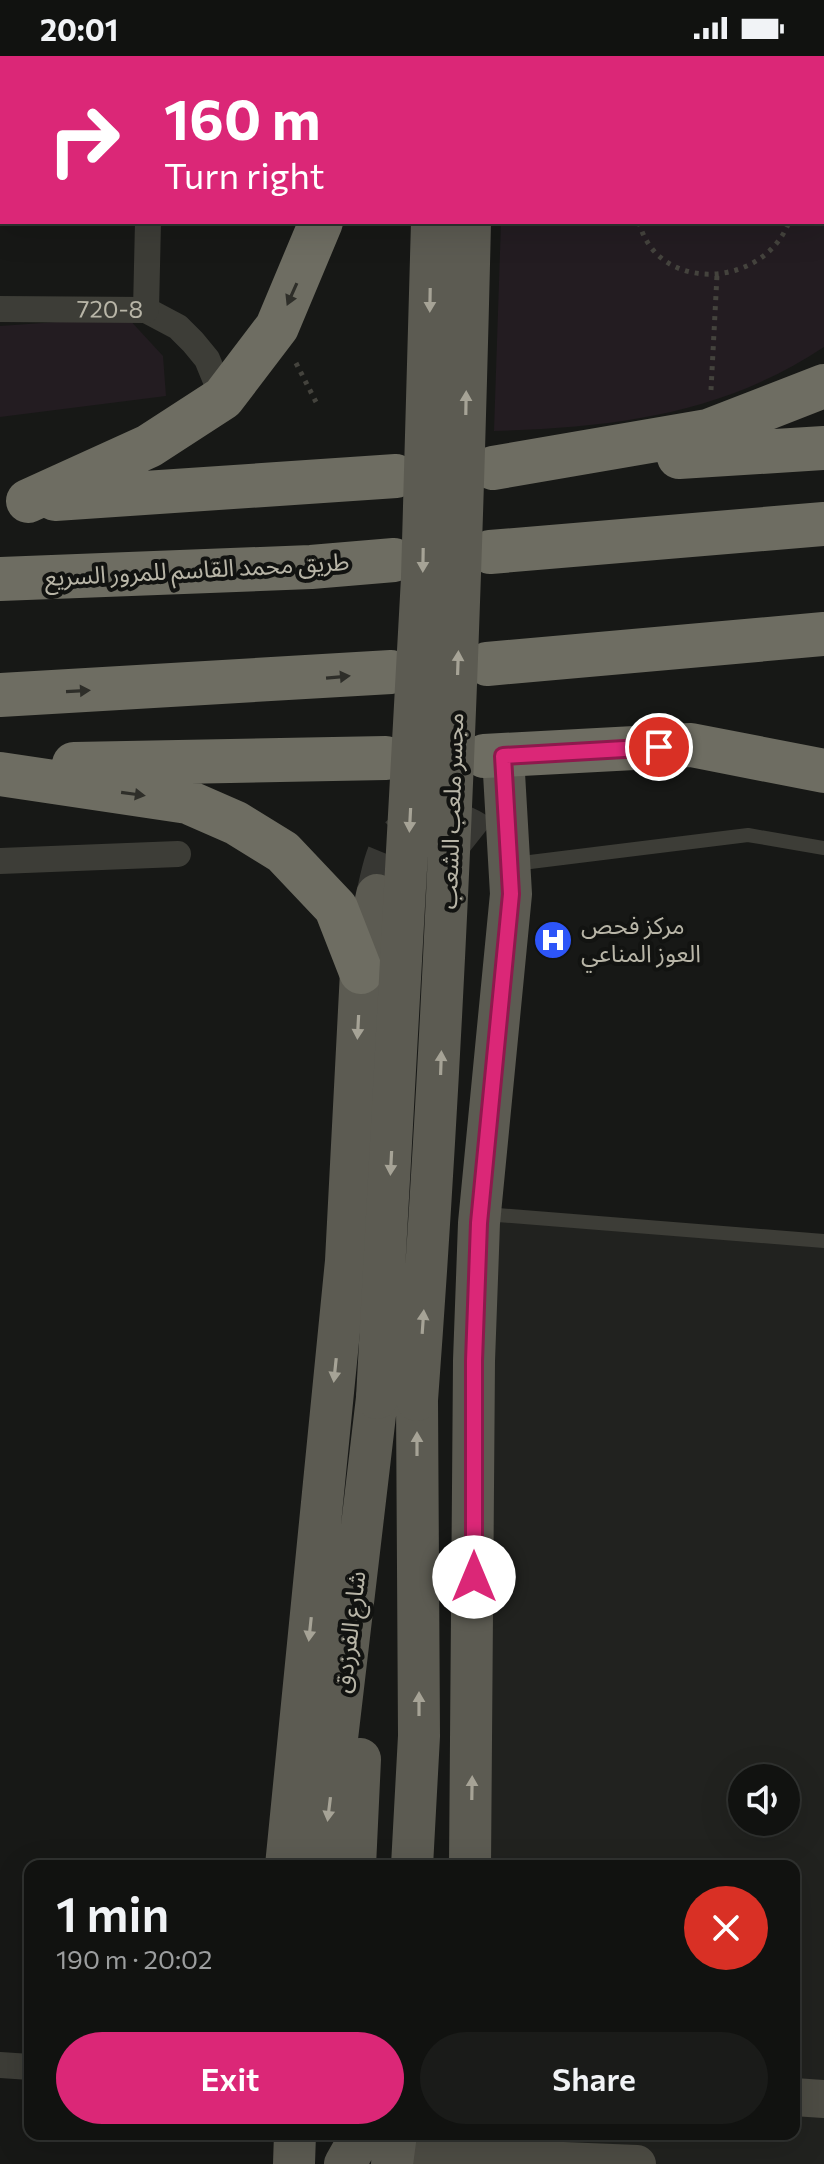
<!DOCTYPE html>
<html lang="en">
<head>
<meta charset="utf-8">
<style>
  body { margin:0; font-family:Commissioner,"Noto Sans Arabic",sans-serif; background:#1a1b19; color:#f1f3f6; height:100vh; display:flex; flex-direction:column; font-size:30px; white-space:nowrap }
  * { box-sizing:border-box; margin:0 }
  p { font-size:26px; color:#9c9e9f }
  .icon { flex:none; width:44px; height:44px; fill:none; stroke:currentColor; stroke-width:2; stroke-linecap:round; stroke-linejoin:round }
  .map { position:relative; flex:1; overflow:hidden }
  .panel { position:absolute; left:24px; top:1804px; width:776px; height:280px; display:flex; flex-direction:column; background:#111210; border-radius:16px; box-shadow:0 8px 32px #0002,0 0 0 2px #303230 }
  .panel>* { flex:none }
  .hud { position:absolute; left:0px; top:0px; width:824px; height:168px; box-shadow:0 8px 32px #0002,0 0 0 2px #303230; background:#db2777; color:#fff; overflow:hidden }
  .tools { position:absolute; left:728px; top:1708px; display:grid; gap:16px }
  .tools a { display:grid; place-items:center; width:72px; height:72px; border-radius:50%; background:#111210; box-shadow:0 8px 32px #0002,0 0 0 2px #303230; font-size:40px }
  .pin { position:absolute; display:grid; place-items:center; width:68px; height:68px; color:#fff; margin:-34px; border:4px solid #fff; border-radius:50%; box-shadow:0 2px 8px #0007 }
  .me { position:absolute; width:88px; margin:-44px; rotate:0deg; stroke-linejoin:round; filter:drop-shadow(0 0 6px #0008) }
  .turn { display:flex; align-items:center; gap:28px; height:168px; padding:0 32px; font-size:36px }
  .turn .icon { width:104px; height:104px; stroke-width:2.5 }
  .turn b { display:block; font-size:56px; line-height:68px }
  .round { display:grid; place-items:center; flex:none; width:84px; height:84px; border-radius:42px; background:#1a1b19 }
  .overview { display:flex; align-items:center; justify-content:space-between; height:136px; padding:0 32px }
  h1 { font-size:48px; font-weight:600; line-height:60px }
  .action { display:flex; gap:16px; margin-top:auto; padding:16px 32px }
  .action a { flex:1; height:92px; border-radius:48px; background:#db2777; color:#fff; font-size:32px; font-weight:600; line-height:92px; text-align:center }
  .action a+a { background:#1a1b19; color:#f1f3f6 }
  .status { display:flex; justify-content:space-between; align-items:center; height:56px; padding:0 40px; background:#111210; direction:ltr }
  .status svg { height:22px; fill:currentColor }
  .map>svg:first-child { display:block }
  .built { fill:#21221f; fill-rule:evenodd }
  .green { fill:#231c21 }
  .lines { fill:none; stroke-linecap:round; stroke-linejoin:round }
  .primary-tunnel { stroke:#373733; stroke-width:42; stroke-dasharray:42 21; stroke-linecap:butt }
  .path { stroke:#44433d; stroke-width:5; stroke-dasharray:4 6; stroke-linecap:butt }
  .lane { stroke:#3d3d37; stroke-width:14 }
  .street { stroke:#3d3d37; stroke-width:26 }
  .secondary { stroke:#4d4c44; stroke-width:38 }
  .primary { stroke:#5c5b52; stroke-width:42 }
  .highway { stroke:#6e6d62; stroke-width:44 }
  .primary-bridge { stroke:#5c5b52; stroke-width:42 }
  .oneway { fill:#2e2e29 }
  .oneway2 { fill:#a6a396 }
  .route-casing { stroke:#8e194d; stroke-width:20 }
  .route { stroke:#db2777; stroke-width:14 }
  .labels { text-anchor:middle; stroke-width:8; stroke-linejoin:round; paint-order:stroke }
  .street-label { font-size:24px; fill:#b8b5a7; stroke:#121311 }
  .poi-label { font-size:24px; fill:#b8b5a7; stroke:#121311; text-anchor:start }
</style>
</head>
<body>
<div class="status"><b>20:01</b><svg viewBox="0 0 49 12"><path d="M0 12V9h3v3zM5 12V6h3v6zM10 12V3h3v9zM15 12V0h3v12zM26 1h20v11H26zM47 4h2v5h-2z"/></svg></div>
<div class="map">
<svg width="824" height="2108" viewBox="0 0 824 2108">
  <rect width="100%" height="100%" fill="#171816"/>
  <path class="built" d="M500 1165 824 1190V2108H422L425 2078H794V1810H448ZM742 1722H786V1766H742Z"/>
  <path class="green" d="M507 0H824V291C721 359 615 371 494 375L501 166H822V2Z
    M127 261 163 300 166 340 0 361V270Z"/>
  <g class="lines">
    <path class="primary-tunnel" d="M377 839C381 824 383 809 389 796 408 760 452 758 481 781"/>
    <path class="path" d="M719 2V0
      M775 2 777 0
      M639 166C657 238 763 233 789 166
      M296 307 316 346
      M711 334 717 219"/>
    <path class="lane" d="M514 808 748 779 824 792
      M485 1158 824 1185"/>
    <g class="street">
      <path d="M313 2 314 0"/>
      <path d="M0 139H2"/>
      <path id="s1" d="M0 253 146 254 178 271 193 286 207 303 223 342"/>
      <path d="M146 254 148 166"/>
      <path d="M0 805 178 798"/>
      <path d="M0 2009 30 2011"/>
    </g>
    <path class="secondary" d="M794 2041 824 2043
      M394 2098 637 2108"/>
    <path class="primary" d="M436 2V0
      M473 2V0
      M286 1810 346 1205 361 916 377 839
      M322 1810 377 1342
      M355 1810 360 1703
      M412 1810 419 1680 417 1344
      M470 1810 474 1305 479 1167 511 838 503 700
      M294 2108 295 2078
      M345 2108 362 2078
      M392 2108 396 2078"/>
    <path class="highway" d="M348 2V0
      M679 401 824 392
      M493 412 708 375 824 330
      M55 443 396 420
      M28 445 149 390 223 342 277 271 321 166
      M490 496 824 468
      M0 523 311 511 394 504
      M487 608 824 578
      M0 639 391 616
      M484 700 691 689 824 715
      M74 708 386 702
      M0 718 188 746 236 767 283 796 336 852 361 916"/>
    <path class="primary-bridge" d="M377 1342 422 522 432 166
      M417 1344C446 951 461 559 470 166"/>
  </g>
  <defs><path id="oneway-solid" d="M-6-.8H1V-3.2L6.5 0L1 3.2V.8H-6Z" transform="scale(2)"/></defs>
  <g class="oneway">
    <use href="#oneway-solid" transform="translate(292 238) rotate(114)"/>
    <use href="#oneway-solid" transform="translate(338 621) rotate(-5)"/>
    <use href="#oneway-solid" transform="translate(78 635) rotate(-3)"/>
    <use href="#oneway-solid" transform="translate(133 738) rotate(8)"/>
  </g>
  <g class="oneway2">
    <use href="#oneway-solid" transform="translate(430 244) rotate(91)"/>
    <use href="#oneway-solid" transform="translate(466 347) rotate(-89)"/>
    <use href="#oneway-solid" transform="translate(423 504) rotate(91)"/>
    <use href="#oneway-solid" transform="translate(458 607) rotate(-88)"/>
    <use href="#oneway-solid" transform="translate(410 764) rotate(93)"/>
    <use href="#oneway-solid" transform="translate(358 971) rotate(93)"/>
    <use href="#oneway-solid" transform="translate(441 1007) rotate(-88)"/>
    <use href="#oneway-solid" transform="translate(391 1107) rotate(93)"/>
    <use href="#oneway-solid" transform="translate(423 1266) rotate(-86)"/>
    <use href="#oneway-solid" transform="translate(335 1314) rotate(96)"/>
    <use href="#oneway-solid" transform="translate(417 1388) rotate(-90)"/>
    <use href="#oneway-solid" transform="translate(310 1573) rotate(96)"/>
    <use href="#oneway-solid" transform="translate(419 1648) rotate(-90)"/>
    <use href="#oneway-solid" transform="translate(472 1732) rotate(-89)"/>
    <use href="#oneway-solid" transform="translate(329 1753) rotate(97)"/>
  </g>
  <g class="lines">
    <defs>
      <path id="route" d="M474 1521V1305L479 1167 511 838 503 700 659 691"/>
    </defs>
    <use href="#route" class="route-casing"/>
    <use href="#route" class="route"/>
  </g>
  <defs>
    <symbol id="hospital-disc" viewBox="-11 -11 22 22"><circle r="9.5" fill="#2d55f8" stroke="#121311"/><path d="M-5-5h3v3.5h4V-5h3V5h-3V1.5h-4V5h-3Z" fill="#fff"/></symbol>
  </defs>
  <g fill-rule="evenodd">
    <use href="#hospital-disc" x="531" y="862" width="44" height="44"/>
  </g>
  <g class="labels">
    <g class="street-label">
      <text dy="8" stroke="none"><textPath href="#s1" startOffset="110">720-8</textPath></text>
      <text transform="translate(197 514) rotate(-3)" y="8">طريق محمد القاسم للمرور السريع</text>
      <text transform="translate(452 755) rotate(-88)" y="8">مجسر ملعب الشعب</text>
      <text transform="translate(350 1576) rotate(-83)" y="8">شارع الفرزدق</text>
    </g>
    <g class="poi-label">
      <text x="581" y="878">مركز فحص<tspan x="581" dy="28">العوز المناعي</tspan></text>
    </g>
  </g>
</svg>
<div class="tools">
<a><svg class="icon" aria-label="sound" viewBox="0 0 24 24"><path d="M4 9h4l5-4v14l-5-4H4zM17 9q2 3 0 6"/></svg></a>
</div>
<div class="pin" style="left:659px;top:691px;background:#d93025"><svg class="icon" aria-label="arrive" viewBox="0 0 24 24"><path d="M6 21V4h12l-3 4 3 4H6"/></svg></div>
<svg class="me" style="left:474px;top:1521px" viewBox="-20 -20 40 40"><circle r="19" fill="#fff"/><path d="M0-13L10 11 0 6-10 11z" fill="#db2777"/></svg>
<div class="hud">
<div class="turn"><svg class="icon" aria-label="right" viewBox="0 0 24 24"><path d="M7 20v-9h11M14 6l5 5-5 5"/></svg><div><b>160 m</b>Turn right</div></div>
</div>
<section class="panel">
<div class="overview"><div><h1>1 min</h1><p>190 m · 20:02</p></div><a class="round" style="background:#d93025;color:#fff"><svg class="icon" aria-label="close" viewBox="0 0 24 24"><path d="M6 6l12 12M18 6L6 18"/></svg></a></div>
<div class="action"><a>Exit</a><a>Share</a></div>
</section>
</div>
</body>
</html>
